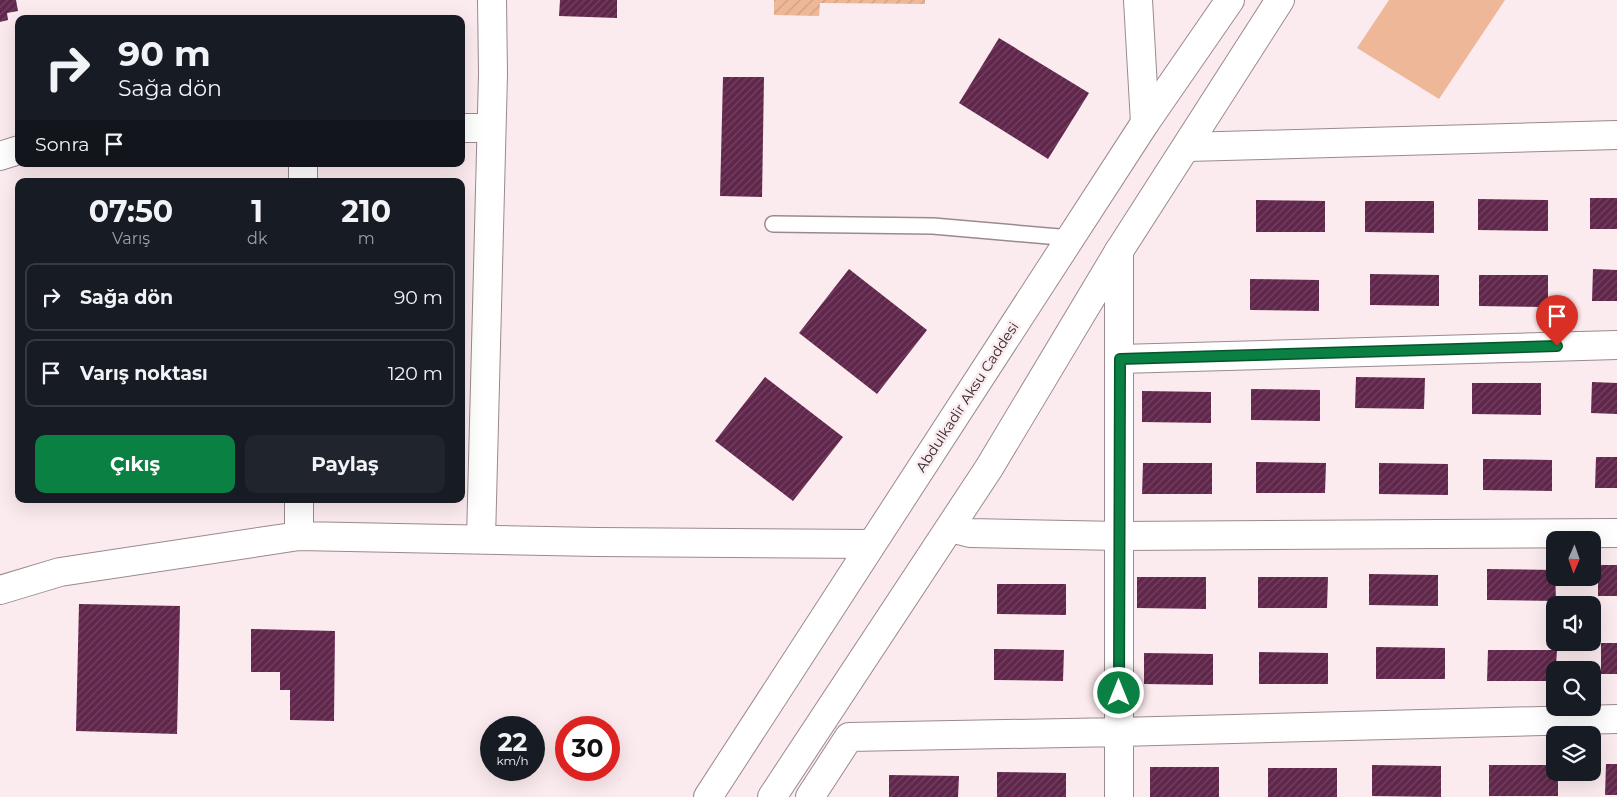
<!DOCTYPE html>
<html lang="tr">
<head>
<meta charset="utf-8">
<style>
  body { margin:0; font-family:Montserrat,sans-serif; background:#20242c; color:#f1f3f6; height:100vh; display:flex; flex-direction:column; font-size:19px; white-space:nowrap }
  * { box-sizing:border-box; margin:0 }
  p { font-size:16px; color:#9ea1a6 }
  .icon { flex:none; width:28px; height:28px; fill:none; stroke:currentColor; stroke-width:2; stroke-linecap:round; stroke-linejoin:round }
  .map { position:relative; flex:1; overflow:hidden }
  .side { position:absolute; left:15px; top:178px; width:450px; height:325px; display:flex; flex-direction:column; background:#171b24; border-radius:10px; box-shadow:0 5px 20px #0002 }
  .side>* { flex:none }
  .hud { position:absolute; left:15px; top:15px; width:450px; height:152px; border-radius:10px; box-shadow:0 5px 20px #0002; background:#171b24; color:#f1f3f6; overflow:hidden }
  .needle { width:32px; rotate:182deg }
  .buttons { position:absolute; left:1546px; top:531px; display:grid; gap:10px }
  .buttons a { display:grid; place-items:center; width:55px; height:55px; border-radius:10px; background:#171b24; box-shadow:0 5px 20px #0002; font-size:25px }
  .speed { position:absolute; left:480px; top:716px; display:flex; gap:10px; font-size:25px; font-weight:700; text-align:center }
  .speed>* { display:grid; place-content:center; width:65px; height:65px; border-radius:50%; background:#171b24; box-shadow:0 5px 20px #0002; line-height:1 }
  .speed small { font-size:12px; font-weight:400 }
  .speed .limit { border:8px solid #d22; background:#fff; color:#111 }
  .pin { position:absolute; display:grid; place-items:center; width:42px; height:42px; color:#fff; margin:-51px -21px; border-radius:50% 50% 50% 0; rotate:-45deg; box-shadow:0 0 5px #0007 }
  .pin .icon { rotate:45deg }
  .me { position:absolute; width:55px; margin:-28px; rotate:0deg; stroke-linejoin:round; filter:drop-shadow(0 0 4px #0008) }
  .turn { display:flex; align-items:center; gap:18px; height:105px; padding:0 20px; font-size:22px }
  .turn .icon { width:65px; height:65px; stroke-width:2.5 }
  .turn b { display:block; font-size:35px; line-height:42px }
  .then { display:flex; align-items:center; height:48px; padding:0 20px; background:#0003; gap:10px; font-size:19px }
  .eta { display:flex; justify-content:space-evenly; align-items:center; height:85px; text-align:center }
  .eta b { font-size:30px; font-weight:700; line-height:35px }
  .button { display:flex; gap:10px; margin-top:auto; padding:10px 20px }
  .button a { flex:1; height:58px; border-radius:10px; background:#0b8043; color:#fff; font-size:20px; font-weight:700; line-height:58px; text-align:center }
  .button a+a { background:#20242c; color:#f1f3f6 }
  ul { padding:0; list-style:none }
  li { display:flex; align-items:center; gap:15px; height:68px; margin:0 10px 8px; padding:0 10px; border:2px solid #363941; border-radius:10px }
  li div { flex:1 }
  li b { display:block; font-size:19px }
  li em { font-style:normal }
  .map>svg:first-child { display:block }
  .garden { fill:url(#garden-furrows) }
  .pitch { fill:#eeb898 }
  .building { fill:url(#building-hatch) }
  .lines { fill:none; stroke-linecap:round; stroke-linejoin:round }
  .service-casing { stroke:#9a8a8d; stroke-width:18 }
  .minor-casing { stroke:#9a8a8d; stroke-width:30 }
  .secondary-casing { stroke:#9a8a8d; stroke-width:30 }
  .service { stroke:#fff; stroke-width:15 }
  .minor { stroke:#fff; stroke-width:28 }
  .secondary { stroke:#fff; stroke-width:28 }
  .route-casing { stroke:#07532c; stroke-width:12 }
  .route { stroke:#0b8043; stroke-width:9 }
  .labels { text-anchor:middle; stroke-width:5; stroke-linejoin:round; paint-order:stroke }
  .street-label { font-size:14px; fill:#312b2c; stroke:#fcebee }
</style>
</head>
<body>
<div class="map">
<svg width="1617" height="797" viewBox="0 0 1617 797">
  <defs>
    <pattern id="garden-furrows" width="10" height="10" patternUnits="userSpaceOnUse" patternTransform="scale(1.25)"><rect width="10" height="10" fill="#eeb898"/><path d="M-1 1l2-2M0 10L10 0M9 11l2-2" fill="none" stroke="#cd9e83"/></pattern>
    <pattern id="building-hatch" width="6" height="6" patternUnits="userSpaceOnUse" patternTransform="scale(1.25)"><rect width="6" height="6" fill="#60264b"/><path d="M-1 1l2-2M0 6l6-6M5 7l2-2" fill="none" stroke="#734562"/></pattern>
  </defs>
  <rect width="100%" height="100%" fill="#fcebee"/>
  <path class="garden" d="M774 0H925V4L820 3 819 16 774 15Z"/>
  <path class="pitch" d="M1389 0H1505L1439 99 1357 48Z"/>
  <path class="building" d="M0 0H16L18 11 7 13 8 20 0 22Z
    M560 0H617V18L559 16Z
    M999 38 1089 93 1048 159 959 103Z
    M723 77H764L762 197 720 196Z
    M1590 198H1617V229H1590Z
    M1478 199 1548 200V231L1478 230Z
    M1256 200 1325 201V232H1256Z
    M1365 201H1434V233L1365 232Z
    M849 269 927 330 877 394 799 333Z
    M1593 269 1617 270V301H1592Z
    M1370 274 1439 275V306L1370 305Z
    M1479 275H1548V307L1479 306Z
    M1250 279 1319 280V311L1250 310Z
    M765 377 843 437 793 501 715 441Z
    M1356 377 1425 378 1424 409 1355 408Z
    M1592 382 1617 383V414L1591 413Z
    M1472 383H1541V415L1472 414Z
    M1251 389 1320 390V421L1251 420Z
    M1142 391 1211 392V423L1142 422Z
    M1596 457H1617V488H1595Z
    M1483 459 1552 460V491L1483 490Z
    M1256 462 1326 463 1325 493H1256Z
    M1143 463H1212V494H1142Z
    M1379 463 1448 464V495L1379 494Z
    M1598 565H1617V596H1598Z
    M1487 569 1555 570 1556 601 1487 600Z
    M1369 574 1438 575V606L1369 605Z
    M1137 577H1206V609L1137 608Z
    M1258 577H1328L1327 608H1258Z
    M997 584H1066V615L997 614Z
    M79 604 180 606 177 734 76 731Z
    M251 629 335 631 334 721 290 720V690H280V672H251Z
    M1601 643H1617V674H1601Z
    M1376 647 1445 648V679H1376Z
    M994 649 1064 650 1063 681 994 680Z
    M1488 650H1557L1555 681H1487Z
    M1259 652 1328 653V684H1259Z
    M1144 653 1213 654V685L1144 684Z
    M1606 764H1617V795H1605Z
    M1372 765 1441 766V797L1372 796Z
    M1489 765H1555V772H1558V796H1489Z
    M1150 767H1219V797H1150Z
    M1268 768H1337V797H1268Z
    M997 772 1066 773V797H997Z
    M889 775 959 776 958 797H889Z"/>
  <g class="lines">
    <defs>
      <path id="service" d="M773 224 933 226 1071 238"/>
      <path id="minor" d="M1138 0 1145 123
        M461 128H491
        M1187 147 1617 135
        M0 156 19 150
        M303 181V164
        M1120 359 1617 345
        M950 528 970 533 1120 536 1617 533
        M299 536V499
        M481 539 493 74 492 0
        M0 590 60 572 299 536 597 542 870 544
        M810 797 849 737 1119 732 1617 719
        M1119 797V251"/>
      <path id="secondary" d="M708 797 1145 123 1230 0
        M772 797 989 468 1119 251 1280 0"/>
    </defs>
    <use href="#service" class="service-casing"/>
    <use href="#minor" class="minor-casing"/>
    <use href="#secondary" class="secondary-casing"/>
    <use href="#service" class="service"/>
    <use href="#minor" class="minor"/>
    <use href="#secondary" class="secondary"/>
  </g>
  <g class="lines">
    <defs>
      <path id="route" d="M1119 693 1120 359 1557 346"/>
    </defs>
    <use href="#route" class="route-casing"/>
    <use href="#route" class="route"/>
  </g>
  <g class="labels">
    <g class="street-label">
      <text transform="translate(967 397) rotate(-57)" y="5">Abdulkadir Aksu Caddesi</text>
    </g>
  </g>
</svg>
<div class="buttons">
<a><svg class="needle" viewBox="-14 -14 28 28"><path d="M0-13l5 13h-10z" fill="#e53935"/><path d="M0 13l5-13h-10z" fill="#9ea1a6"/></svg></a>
<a><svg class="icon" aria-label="sound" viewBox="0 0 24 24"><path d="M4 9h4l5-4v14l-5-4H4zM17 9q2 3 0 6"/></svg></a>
<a><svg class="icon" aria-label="search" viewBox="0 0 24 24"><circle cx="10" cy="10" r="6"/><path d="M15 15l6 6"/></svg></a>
<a><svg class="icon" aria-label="layers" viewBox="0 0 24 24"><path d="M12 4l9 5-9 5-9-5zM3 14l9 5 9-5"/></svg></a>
</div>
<div class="speed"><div>22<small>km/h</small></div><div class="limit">30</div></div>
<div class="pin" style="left:1557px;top:346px;background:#d93025"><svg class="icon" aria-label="arrive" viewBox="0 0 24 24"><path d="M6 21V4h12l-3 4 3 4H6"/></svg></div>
<svg class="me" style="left:1119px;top:693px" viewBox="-20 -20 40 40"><circle r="17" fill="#0b8043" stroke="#fff" stroke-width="3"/><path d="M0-11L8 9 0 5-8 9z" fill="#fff"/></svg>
<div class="hud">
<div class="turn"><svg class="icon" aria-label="right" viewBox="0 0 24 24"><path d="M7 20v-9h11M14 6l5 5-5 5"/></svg><div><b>90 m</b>Sağa dön</div></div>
<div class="then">Sonra<svg class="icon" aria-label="arrive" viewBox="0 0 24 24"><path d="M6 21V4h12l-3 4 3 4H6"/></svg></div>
</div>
<section class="side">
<div class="eta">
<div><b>07:50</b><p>Varış</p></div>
<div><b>1</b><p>dk</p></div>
<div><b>210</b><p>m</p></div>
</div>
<ul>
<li><svg class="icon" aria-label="right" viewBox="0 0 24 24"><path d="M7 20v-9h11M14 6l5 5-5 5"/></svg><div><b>Sağa dön</b></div><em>90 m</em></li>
<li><svg class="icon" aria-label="arrive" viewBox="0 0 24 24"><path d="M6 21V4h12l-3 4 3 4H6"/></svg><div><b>Varış noktası</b></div><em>120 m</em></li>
</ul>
<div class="button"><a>Çıkış</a><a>Paylaş</a></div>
</section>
</div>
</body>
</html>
